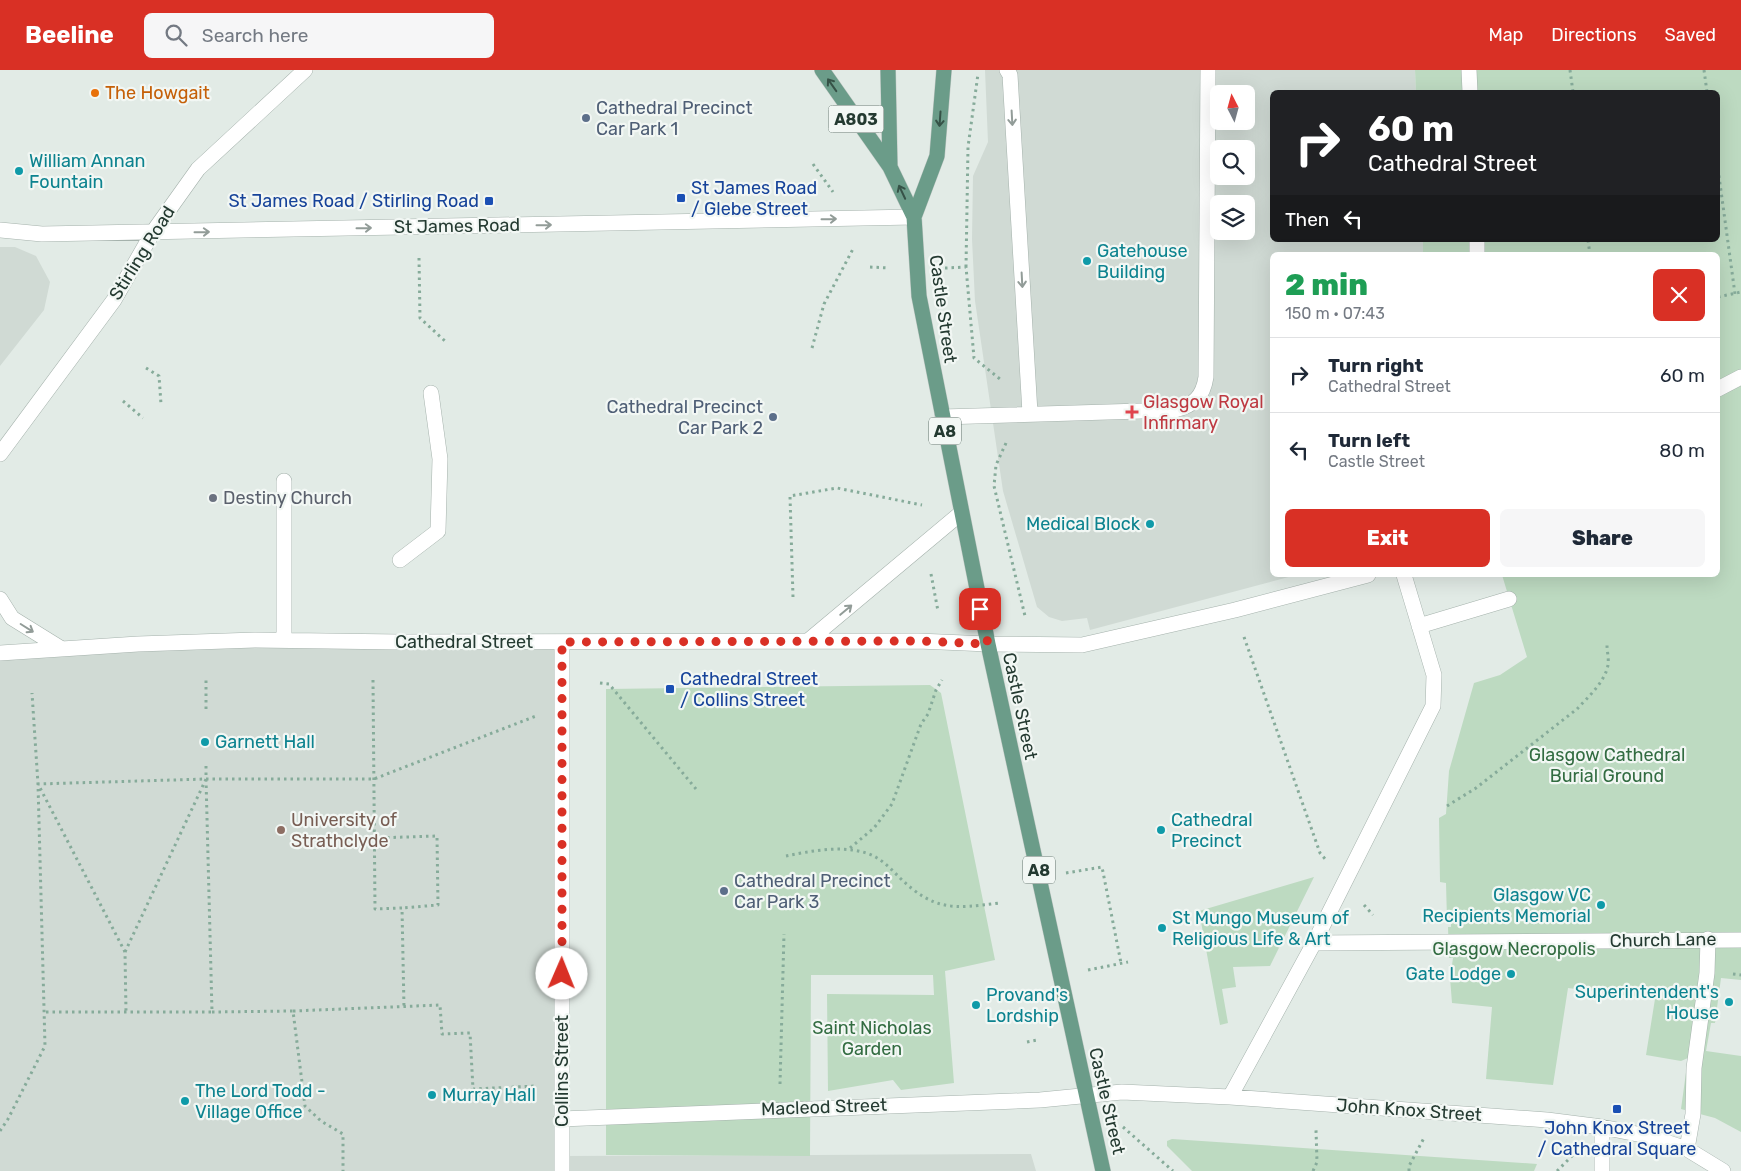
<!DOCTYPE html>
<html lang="en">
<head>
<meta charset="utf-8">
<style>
  body { margin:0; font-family:Rubik,sans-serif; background:#f6f6f7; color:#1f2937; height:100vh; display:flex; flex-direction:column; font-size:19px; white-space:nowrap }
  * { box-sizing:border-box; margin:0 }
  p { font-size:16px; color:#747a83 }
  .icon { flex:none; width:28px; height:28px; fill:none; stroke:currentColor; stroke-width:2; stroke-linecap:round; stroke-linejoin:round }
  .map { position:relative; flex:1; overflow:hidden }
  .sheet { position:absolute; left:1270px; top:182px; width:450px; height:325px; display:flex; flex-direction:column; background:#fff; border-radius:8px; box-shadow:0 5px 20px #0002 }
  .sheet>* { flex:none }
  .banner { position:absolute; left:1270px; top:20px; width:450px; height:152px; border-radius:8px; box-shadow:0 5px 20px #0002; background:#202124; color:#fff; overflow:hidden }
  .needle { width:32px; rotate:354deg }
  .fabs { position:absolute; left:1210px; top:15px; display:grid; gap:10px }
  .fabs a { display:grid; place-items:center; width:45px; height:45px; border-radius:8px; background:#fff; box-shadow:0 5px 20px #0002; font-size:25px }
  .pin { position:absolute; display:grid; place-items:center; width:42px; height:42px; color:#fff; margin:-21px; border-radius:10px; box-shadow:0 2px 8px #0006 }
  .me { position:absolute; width:55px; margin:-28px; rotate:1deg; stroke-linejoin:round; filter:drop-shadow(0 0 4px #0008) }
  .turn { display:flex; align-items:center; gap:18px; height:105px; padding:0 15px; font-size:22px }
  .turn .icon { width:65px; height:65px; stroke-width:2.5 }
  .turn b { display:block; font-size:35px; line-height:42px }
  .then { display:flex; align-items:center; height:48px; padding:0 15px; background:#0003; gap:10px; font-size:19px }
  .round { display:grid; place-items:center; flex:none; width:52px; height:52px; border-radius:8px; background:#f6f6f7 }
  .headline { display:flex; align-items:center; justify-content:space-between; height:85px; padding:0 15px }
  h1 { font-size:30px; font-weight:800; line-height:38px; color:#1e9e55 }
  .cta { display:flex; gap:10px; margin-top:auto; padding:10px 15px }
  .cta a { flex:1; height:58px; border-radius:8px; background:#d93025; color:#fff; font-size:20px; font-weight:800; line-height:58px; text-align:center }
  .cta a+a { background:#f6f6f7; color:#1f2937 }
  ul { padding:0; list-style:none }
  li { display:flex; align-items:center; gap:15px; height:75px; padding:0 15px; border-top:1px solid #e0e1e3 }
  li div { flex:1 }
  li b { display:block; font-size:19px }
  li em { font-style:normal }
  header { display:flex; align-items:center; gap:30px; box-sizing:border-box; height:70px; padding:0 25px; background:#d93025; color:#fff }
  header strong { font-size:24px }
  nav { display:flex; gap:28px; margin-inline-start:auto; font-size:18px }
  .search { width:350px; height:45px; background:#f6f6f7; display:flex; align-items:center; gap:12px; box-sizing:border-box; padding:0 18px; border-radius:8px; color:#747a83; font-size:19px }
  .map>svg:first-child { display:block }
  .built { fill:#d0dad4; fill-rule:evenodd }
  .green { fill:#bddac1 }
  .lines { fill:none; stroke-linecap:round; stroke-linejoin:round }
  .minor-casing { stroke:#a5b2ac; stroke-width:16 }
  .major-casing { stroke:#c2c8c5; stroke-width:16 }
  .path { stroke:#86ab9a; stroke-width:3; stroke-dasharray:2.5 4; stroke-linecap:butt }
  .minor { stroke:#fff; stroke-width:15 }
  .major { stroke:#6b9c89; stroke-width:15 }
  .oneway { stroke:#365247 }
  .oneway2 { stroke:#929c98 }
  .route { stroke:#d93025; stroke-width:9; stroke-dasharray:0 16.2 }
  .food-dot { fill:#e8710a; stroke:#f2f7f4; stroke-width:2 }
  .service-dot { fill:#5c6f8a; stroke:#f2f7f4; stroke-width:2 }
  .culture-dot { fill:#0f9aa8; stroke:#f2f7f4; stroke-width:2 }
  .transit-dot { fill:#1a4fb4; stroke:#f2f7f4; stroke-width:2 }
  .health-dot { fill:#e0444e; stroke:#f2f7f4; stroke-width:2 }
  .worship-dot { fill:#6b7280; stroke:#f2f7f4; stroke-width:2 }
  .education-dot { fill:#8d6e63; stroke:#f2f7f4; stroke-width:2 }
  .labels { text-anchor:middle; stroke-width:4.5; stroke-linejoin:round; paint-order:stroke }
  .shield { fill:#f2f7f4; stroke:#62736c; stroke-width:1 }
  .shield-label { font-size:16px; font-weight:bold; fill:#243a31 }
  .food-label { font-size:18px; fill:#c56008; stroke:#f2f7f4; text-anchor:start }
  .service-label { font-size:18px; fill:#4e5e75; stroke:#f2f7f4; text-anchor:start }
  .culture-label { font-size:18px; fill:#0d838f; stroke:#f2f7f4; text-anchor:start }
  .transit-label { font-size:18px; fill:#164399; stroke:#f2f7f4; text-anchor:start }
  .street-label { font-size:18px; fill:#243a31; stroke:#f2f7f4 }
  .health-label { font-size:18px; fill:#be3a42; stroke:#f2f7f4; text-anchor:start }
  .worship-label { font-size:18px; fill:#5b616d; stroke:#f2f7f4; text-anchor:start }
  .park-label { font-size:18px; fill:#326c41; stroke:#f2f7f4 }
  .education-label { font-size:18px; fill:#785e54; stroke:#f2f7f4; text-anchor:start }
</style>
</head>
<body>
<header>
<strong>Beeline</strong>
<div class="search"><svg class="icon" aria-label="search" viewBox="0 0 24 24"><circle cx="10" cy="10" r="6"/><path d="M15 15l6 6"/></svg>Search here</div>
<nav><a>Map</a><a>Directions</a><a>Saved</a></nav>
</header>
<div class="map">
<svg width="1741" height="1101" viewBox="0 0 1741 1101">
  <rect width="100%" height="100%" fill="#e2ebe6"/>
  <path class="built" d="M985 0H1415L1416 22H1272V170H1423V185H1272V505H1296L1090 560 1087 548 1062 551 1049 547 1037 537 1003 421 975 231 972 169 973 106 988 72ZM1219 24H1246V51H1219ZM1219 79H1246V106H1219ZM1219 134H1246V161H1219Z
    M0 177H15L36 186 50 212 44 240 0 296Z
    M562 572V1086L1031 1084 1036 1101H0V583L138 574Z"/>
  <path class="green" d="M1415 0H1741V910L1721 908 1715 953H1711L1706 981 1741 986V1062L1715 1048 1681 1039 1688 988 1681 991 1646 985 1655 929 1568 918 1553 1015 1486 1009 1492 937 1452 933 1449 895H1452L1453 888H1449L1448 857H1451V850H1447L1446 813 1440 812 1439 748 1446 744 1449 701 1474 613 1500 605 1527 587 1502 505H1718V185H1423V170H1718V22H1416Z
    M930 615 941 623 995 890 945 901 954 1013 901 1020 893 1010 828 1021 827 924 934 925 933 905H811L810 1086 606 1085V619Z
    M1314 807 1270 896 1233 897 1236 917 1222 919 1228 953 1220 955 1199 841Z
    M1172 1069 1537 1094 1534 1101H1192L1167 1076V1071Z"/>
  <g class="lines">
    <defs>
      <path id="minor" d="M1007 0 1010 5 1030 343
        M1469 0 1470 22
        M0 160 42 164 914 147
        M1477 170V185
        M1718 319 1741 307
        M942 347 1175 340C1194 335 1203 327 1206 307L1208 0
        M0 384 114 230 153 162 198 99 305 0
        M400 490 438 461 440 389 431 323
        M0 529 12 548 62 579
        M1419 556 1509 529
        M284 570V411
        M808 571 961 443
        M0 583 138 574 255 570 399 572 918 571 988 574 1082 575 1235 540 1368 505
        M1314 873 1741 870
        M1230 1027 1314 873 1433 636 1434 605 1404 505
        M561 1049 1040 1030 1122 1022 1230 1027 1547 1050 1602 1057 1647 1066 1687 1079 1723 1101
        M1687 1079 1693 1044 1694 998 1707 903 1708 869
        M562 1101V572
        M1602 1101V1057"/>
      <path id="major" d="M822 0 890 97 914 147
        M888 0 890 97
        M944 0 937 86 914 147 919 226 988 574 1103 1101"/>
    </defs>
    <use href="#minor" class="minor-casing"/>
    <use href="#major" class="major-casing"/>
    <path class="path" d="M1570 0 1573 22
      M1704 0 1707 22
      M813 94 833 122
      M1718 99 1735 224
      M1588 170 1590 185
      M419 188 420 248 446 272
      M870 197 889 198
      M966 197 968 77 978 4
      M945 198 966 197 974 288 1000 309
      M1718 227 1741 222
      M812 278 824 234 854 177
      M146 298 159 306 161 334
      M123 331 143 348
      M1006 373 996 395 994 416 1025 546
      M931 504 938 541
      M793 527 790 426 837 418 922 435
      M1244 567 1320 783 1326 790
      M373 610 375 839 402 838 404 938
      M600 613 609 614 696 719
      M206 639V610
      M206 709H374L536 646
      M1447 736 1476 718 1577 639C1588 627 1605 612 1608 595 1609 589 1607 581 1607 575
      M374 768 437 766 438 835 402 838
      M850 778 874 758 892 734 921 654 928 644 936 620 942 610
      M786 786C811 781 841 775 866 783 880 787 890 798 900 808 934 841 954 839 999 833
      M1066 803 1102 797 1121 893
      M1364 835 1373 845
      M125 882 206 709V693
      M1088 900 1128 892
      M1733 904 1741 905
      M293 941 440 935 442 964 470 963 473 1019 536 1016
      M46 942H212L206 709 38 714 125 882 126 942
      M212 942 293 941 305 1036 321 1051 343 1064V1101
      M1027 972 1037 970
      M780 1014 784 864
      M1123 1057 1173 1101
      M0 1061 8 1049 45 976 38 714 32 623
      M1313 1101 1317 1092 1316 1060
      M1409 1101V1096L1424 1068
      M1557 1101 1574 1084"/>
    <use href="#minor" class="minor"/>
    <use href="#major" class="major"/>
  </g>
  <defs><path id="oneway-shaft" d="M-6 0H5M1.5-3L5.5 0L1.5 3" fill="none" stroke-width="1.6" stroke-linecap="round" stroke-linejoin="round" transform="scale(1.25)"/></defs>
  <g class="oneway">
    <use href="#oneway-shaft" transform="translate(832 15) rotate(-125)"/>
    <use href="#oneway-shaft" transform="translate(940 49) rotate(94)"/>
    <use href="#oneway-shaft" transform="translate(902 122) rotate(-115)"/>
  </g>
  <g class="oneway2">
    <use href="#oneway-shaft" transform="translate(1012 48) rotate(87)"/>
    <use href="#oneway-shaft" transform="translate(829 149) rotate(-1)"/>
    <use href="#oneway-shaft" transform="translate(544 155) rotate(-1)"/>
    <use href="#oneway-shaft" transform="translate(364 158) rotate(-1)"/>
    <use href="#oneway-shaft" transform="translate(202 162) rotate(-1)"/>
    <use href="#oneway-shaft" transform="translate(1022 210) rotate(87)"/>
    <use href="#oneway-shaft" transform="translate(846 540) rotate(-40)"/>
    <use href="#oneway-shaft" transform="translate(27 558) rotate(32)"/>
  </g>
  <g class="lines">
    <path class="route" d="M562 904V572L918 571 988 574 980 539"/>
  </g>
  <circle class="food-dot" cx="95" cy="23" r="5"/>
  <g class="service-dot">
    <circle cx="586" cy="48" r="5"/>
    <circle cx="773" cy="347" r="5"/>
    <circle cx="724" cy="821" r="5"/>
  </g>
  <g class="culture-dot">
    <circle cx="19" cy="101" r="5"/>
    <circle cx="1087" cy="191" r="5"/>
    <circle cx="1150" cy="454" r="5"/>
    <circle cx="205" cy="672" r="5"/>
    <circle cx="1161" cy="760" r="5"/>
    <circle cx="1601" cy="835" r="5"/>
    <circle cx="1162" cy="858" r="5"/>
    <circle cx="1511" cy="904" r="5"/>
    <circle cx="1729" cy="932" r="5"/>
    <circle cx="976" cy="935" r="5"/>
    <circle cx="432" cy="1025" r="5"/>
    <circle cx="185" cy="1031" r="5"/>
  </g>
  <g class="transit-dot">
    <rect x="676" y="123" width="10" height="10" rx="2.5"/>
    <rect x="484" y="126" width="10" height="10" rx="2.5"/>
    <rect x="665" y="614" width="10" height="10" rx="2.5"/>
    <rect x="1612" y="1034" width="10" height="10" rx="2.5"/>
  </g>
  <path class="health-dot" d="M1129.5 334.5h5v5h5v5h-5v5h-5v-5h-5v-5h5z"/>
  <circle class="worship-dot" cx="213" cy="428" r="5"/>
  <circle class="education-dot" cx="281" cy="760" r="5"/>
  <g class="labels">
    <g class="shield">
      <rect x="828.5" y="35.5" width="55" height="27" rx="4"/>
      <rect x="929" y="347.5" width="32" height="27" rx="4"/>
      <rect x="1023" y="786.5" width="32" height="27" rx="4"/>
    </g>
    <g class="shield-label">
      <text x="856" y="55">A803</text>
      <text x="945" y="367">A8</text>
      <text x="1039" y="806">A8</text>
    </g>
    <g class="food-label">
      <text x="105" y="29">The Howgait</text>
    </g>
    <g class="service-label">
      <text x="596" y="44">Cathedral Precinct<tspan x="596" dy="21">Car Park 1</tspan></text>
      <text x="763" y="343" text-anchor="end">Cathedral Precinct<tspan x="763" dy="21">Car Park 2</tspan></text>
      <text x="734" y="817">Cathedral Precinct<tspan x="734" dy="21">Car Park 3</tspan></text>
    </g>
    <g class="culture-label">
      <text x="29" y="97">William Annan<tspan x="29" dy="21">Fountain</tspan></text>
      <text x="1097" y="187">Gatehouse<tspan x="1097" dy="21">Building</tspan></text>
      <text x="1140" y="460" text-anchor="end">Medical Block</text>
      <text x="215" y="678">Garnett Hall</text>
      <text x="1171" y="756">Cathedral<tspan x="1171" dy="21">Precinct</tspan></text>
      <text x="1591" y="831" text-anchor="end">Glasgow VC<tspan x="1591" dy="21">Recipients Memorial</tspan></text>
      <text x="1172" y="854">St Mungo Museum of<tspan x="1172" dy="21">Religious Life &amp; Art</tspan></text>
      <text x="1501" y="910" text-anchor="end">Gate Lodge</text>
      <text x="1719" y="928" text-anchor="end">Superintendent's<tspan x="1719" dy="21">House</tspan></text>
      <text x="986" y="931">Provand's<tspan x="986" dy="21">Lordship</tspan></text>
      <text x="195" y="1027">The Lord Todd -<tspan x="195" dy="21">Village Office</tspan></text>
      <text x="442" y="1031">Murray Hall</text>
    </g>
    <g class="transit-label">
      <text x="691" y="124">St James Road<tspan x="691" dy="21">/ Glebe Street</tspan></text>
      <text x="479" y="137" text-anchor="end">St James Road / Stirling Road</text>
      <text x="680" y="615">Cathedral Street<tspan x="680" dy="21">/ Collins Street</tspan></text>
      <text x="1617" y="1064" text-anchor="middle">John Knox Street<tspan x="1617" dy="21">/ Cathedral Square</tspan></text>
    </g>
    <g class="street-label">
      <text transform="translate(457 156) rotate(-1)" y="6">St James Road</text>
      <text transform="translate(142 183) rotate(-58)" y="6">Stirling Road</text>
      <text transform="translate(943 239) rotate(82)" y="6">Castle Street</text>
      <text x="464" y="578">Cathedral Street</text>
      <text transform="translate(1020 636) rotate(78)" y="6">Castle Street</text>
      <text transform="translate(1663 870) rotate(-1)" y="6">Church Lane</text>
      <text transform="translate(562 1001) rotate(-90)" y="6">Collins Street</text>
      <text transform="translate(1107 1031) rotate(77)" y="6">Castle Street</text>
      <text transform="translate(824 1037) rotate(-2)" y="6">Macleod Street</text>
      <text transform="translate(1409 1040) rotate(4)" y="6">John Knox Street</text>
    </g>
    <g class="health-label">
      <text x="1143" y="338">Glasgow Royal<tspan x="1143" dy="21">Infirmary</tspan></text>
    </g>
    <g class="worship-label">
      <text x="223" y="434">Destiny Church</text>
    </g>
    <g class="park-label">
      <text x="1607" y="691">Glasgow Cathedral<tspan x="1607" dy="21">Burial Ground</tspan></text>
      <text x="1514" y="885">Glasgow Necropolis</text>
      <text x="872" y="964">Saint Nicholas<tspan x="872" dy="21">Garden</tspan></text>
    </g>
    <g class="education-label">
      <text x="291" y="756">University of<tspan x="291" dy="21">Strathclyde</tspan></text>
    </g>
  </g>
</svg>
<div class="fabs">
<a><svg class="needle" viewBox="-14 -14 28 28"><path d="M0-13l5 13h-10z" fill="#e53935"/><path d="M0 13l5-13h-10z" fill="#747a83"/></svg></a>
<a><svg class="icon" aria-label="search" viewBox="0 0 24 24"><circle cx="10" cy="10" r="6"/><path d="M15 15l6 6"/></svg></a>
<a><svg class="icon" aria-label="layers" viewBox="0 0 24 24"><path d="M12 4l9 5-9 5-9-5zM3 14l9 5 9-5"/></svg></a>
</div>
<div class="pin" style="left:980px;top:539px;background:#d93025"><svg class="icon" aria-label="arrive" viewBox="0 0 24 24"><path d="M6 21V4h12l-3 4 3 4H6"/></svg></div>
<svg class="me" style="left:562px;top:904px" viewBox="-20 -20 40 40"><circle r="19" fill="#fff"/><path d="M0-13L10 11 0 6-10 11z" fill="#d93025"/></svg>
<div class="banner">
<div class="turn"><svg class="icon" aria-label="right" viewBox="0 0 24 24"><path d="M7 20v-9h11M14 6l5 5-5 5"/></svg><div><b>60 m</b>Cathedral Street</div></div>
<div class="then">Then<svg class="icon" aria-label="left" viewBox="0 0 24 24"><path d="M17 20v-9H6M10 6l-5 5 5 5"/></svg></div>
</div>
<section class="sheet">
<div class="headline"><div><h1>2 min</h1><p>150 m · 07:43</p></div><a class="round" style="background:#d93025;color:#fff"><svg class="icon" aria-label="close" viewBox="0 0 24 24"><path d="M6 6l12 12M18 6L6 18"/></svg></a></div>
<ul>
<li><svg class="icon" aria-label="right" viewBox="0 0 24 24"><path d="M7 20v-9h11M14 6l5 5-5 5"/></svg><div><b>Turn right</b><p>Cathedral Street</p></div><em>60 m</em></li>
<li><svg class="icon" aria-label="left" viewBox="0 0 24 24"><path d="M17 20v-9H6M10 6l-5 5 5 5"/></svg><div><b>Turn left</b><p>Castle Street</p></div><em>80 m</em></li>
</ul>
<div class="cta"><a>Exit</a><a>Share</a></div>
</section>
</div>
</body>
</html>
